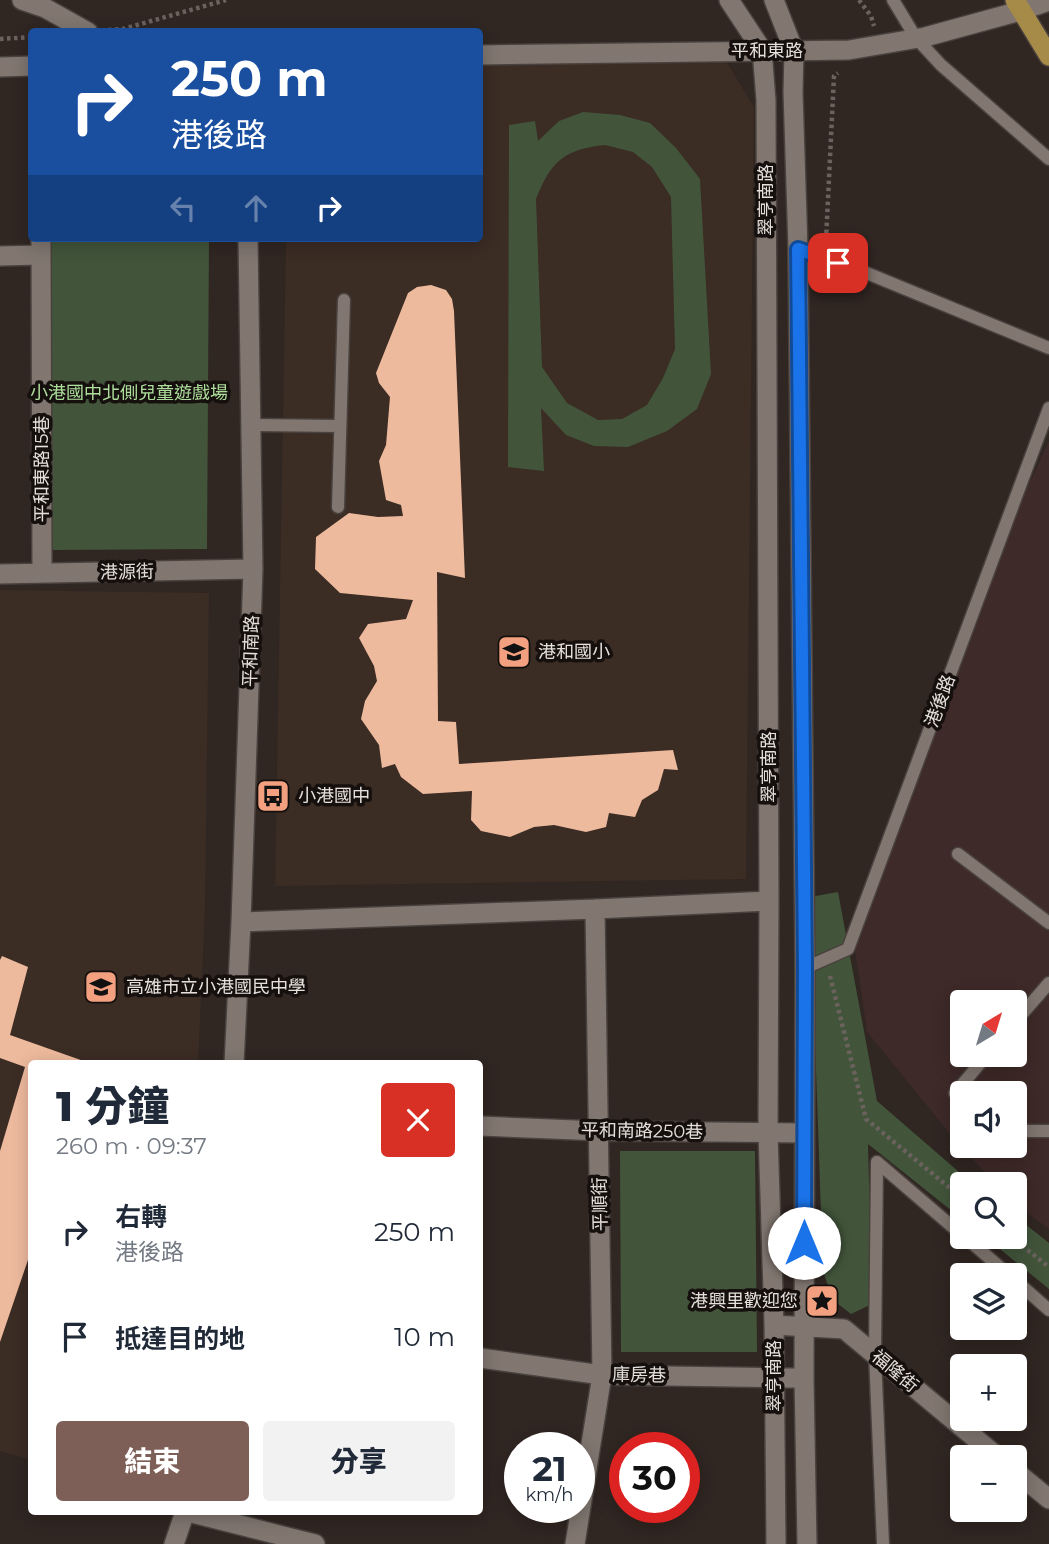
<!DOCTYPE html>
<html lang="zh-TW">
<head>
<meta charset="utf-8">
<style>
  body { margin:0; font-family:Montserrat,"Noto Sans TC",sans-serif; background:#f2f2f3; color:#1f2937; height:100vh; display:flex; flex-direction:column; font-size:26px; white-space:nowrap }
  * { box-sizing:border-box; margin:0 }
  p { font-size:23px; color:#747a83 }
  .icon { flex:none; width:38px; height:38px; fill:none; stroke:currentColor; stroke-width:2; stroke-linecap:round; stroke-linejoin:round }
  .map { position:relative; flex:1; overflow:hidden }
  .details { position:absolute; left:28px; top:1060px; width:455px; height:455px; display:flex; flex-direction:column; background:#fff; border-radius:7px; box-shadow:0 4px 18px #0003 }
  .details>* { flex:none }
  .guide { position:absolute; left:28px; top:28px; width:455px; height:214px; border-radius:7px; box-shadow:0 4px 18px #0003; background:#1a4fa0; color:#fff; overflow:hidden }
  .needle { width:46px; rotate:38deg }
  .fabs { position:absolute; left:950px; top:990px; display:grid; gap:14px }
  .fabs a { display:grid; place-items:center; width:77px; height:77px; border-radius:7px; background:#fff; box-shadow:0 4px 18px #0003; font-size:35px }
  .speed { position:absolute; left:504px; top:1432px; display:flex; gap:14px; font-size:35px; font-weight:700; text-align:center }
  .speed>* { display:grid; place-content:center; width:91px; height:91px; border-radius:50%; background:#fff; box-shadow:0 4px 18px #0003; line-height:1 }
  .speed small { font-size:18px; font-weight:400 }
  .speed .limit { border:10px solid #d22; background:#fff; color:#111 }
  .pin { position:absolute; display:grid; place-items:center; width:60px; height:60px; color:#fff; margin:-30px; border-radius:14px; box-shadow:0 4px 10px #0006 }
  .me { position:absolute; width:77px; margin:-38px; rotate:0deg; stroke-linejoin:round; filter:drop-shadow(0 0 5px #0008) }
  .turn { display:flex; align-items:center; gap:24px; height:147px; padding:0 28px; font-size:32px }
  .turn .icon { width:91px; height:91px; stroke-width:2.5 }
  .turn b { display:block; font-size:49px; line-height:60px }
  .lanes { display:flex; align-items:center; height:66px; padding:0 28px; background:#0003; justify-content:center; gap:35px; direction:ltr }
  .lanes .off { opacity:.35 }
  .round { display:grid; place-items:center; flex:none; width:74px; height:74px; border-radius:7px; background:#f2f2f3 }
  .head { display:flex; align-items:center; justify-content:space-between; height:119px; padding:0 28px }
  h1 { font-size:42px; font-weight:800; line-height:52px }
  .action { display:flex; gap:14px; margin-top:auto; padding:14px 28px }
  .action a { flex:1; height:80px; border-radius:7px; background:#7e5f57; color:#fff; font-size:28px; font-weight:800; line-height:80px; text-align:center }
  .action a+a { background:#f2f2f3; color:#1f2937 }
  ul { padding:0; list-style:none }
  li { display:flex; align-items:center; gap:21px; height:105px; padding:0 28px }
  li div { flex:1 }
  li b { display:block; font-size:26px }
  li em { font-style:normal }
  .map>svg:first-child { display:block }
  .industrial { fill:#3e2a28; fill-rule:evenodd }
  .built { fill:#3b2c24 }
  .green { fill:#42553b; fill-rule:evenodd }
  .building { fill:#eeba9e }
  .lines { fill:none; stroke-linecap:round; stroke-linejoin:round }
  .service-casing { stroke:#49413d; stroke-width:15 }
  .minor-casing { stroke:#49413d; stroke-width:22 }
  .tertiary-casing { stroke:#49413d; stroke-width:22 }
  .primary-casing { stroke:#49413d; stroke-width:22 }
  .path { stroke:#6b625e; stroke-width:4.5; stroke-dasharray:3.5 3.5; stroke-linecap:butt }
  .service { stroke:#817670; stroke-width:12 }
  .minor { stroke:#817670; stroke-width:19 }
  .tertiary { stroke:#817670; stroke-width:19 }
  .primary { stroke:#a68b48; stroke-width:19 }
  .route-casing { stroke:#114b97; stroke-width:18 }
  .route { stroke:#1a73e8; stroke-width:12 }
  .labels { text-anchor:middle; stroke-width:7; stroke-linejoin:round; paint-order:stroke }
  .street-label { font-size:18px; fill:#e6e0dc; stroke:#15100e }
  .park-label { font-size:18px; fill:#aede9c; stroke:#15100e }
  .poi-label { font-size:18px; fill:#e6e0dc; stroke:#15100e; text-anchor:start }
</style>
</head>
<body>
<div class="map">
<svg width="1049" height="1544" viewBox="0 0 1049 1544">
  <rect width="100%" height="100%" fill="#302622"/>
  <path class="industrial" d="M1049 441V1229L1015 1204V1185H997L960 1146 867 1032 852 929 875 853 945 705 1002 542ZM962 1003H1015V1055H962ZM962 1094H1015V1146H962Z"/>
  <path class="built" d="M720 51 754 107 746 879 275 886 286 238H480V63Z
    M0 590 209 593 205 909 198 1064H32L31 1460 0 1451Z"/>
  <path class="green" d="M583 112 620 115 650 123 676 148 700 179 711 374 697 409 667 431 628 447 594 446 566 435 541 408 544 471 508 467 509 125 535 121 538 141 559 121ZM605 145 633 152 652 167 671 197 675 349 663 378 647 405 622 419 598 420 567 403 542 367 536 199C551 161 565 149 605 145Z
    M49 238H209L207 549 51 550Z
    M838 892 877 1101 974 1185H962V1219L868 1144 872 1304 851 1314 833 1300 823 1271 810 897Z
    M620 1151H755L757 1352H621Z
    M1015 1216 1049 1243V1289L985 1237H1015Z"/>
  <path class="building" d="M431 285 446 290 452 299 454 311 465 578 437 572 438 721 456 722 459 764 673 750 678 770 664 769 658 790 642 800 635 817 609 813 606 827 586 832 554 825 534 827 510 837 481 831 471 820 472 791 423 794 401 777 395 764 382 768 379 745 361 719 365 701 377 681 374 666 359 638 368 624 406 619 413 600 340 593 315 569 316 537 349 513 378 517 403 516 401 505 386 500 379 461 386 445 390 397 379 383 376 373 408 293 417 287Z
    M2 956 28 967 10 1035 92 1064H32V1258L29 1257 0 1342V1151L25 1067 0 1058V960Z"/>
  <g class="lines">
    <defs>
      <path id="service" d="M893 0 916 38 941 65 1049 159
        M798 249 852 267 1049 348
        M250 425 339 426
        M338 507 344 300
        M958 854 1049 923
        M805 968 848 949 1049 408
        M1015 1022 1049 983
        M962 1101 955 1093 987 1055
        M1015 1131H1049
        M877 1162 875 1355 883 1544
        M877 1162 962 1235
        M965 1237 1010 1276
        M1015 1280 1049 1310"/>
      <path id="minor" d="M22 0 45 8 88 32
        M729 0 762 50 766 100 769 901 768 1132 774 1325 776 1544
        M774 0 794 51 793 92 798 249 805 968 804 1378 807 1544
        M41 238 42 573
        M0 256 41 255
        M0 574 253 569
        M595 909 769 901
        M241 922 595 909 602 1375 480 1358
        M234 1064 241 922 253 569 248 238
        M480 1126 600 1131 804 1133
        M774 1325 844 1329 999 1458
        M1015 1471 1049 1499
        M188 1512 315 1544
        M174 1544 185 1512
        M575 1544 602 1375 804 1378"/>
      <path id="tertiary" d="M480 55 849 50 925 37 1020 11 1049 1
        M0 67 32 66"/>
      <path id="primary" d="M1015 0 1049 56"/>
    </defs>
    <use href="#service" class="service-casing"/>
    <use href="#minor" class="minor-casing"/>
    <use href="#tertiary" class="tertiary-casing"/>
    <use href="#primary" class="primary-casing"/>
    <path class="path" d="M859 0 871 16 874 26
      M108 30 123 29 226 0
      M0 39 32 37
      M826 240 834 76 838 73
      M830 976 866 1119 962 1198
      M1011 1237 1049 1267"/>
    <use href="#service" class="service"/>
    <use href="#minor" class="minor"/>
    <use href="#tertiary" class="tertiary"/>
    <use href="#primary" class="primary"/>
  </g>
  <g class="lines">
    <defs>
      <path id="route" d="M804 1243 805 968 798 249 838 263"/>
    </defs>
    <use href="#route" class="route-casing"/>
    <use href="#route" class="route"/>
  </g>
  <defs>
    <symbol id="school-square" viewBox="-11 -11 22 22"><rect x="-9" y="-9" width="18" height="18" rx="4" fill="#f2a07f" stroke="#15100e"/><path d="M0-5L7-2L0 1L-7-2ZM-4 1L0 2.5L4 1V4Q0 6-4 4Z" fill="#111"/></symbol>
    <symbol id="bus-square" viewBox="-11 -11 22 22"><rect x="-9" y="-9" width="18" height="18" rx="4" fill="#f2a07f" stroke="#15100e"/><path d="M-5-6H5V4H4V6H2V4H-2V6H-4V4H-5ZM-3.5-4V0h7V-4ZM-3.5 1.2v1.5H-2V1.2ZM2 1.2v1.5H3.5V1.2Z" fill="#111"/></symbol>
    <symbol id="sight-square" viewBox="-11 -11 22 22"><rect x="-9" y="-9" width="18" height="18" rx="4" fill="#f2a07f" stroke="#15100e"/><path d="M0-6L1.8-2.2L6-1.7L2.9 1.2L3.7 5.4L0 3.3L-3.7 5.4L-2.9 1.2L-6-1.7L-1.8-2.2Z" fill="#111"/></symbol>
  </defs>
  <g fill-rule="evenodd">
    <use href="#school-square" x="495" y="633" width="38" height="38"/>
    <use href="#bus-square" x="254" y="777" width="38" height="38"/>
    <use href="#school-square" x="82" y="968" width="38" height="38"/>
    <use href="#sight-square" x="803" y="1282" width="38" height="38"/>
  </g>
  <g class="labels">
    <g class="street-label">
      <text x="767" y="57">平和東路</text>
      <text transform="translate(766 200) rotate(-90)" y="6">翠亨南路</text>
      <text transform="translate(42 469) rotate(-90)" y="6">平和東路15巷</text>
      <text transform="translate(127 572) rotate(-1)" y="6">港源街</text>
      <text transform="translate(251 651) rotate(-88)" y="6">平和南路</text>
      <text transform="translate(940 701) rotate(-70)" y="6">港後路</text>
      <text transform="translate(769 767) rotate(-90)" y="6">翠亨南路</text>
      <text transform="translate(642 1131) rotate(1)" y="6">平和南路250巷</text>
      <text transform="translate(600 1204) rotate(-91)" y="6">平順街</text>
      <text transform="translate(895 1371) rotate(40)" y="6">福隆街</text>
      <text transform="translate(639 1375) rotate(1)" y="6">庫房巷</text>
      <text transform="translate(774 1376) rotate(-90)" y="6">翠亨南路</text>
    </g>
    <g class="park-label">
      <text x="129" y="399">小港國中北側兒童遊戲場</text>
    </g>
    <g class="poi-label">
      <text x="538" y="658">港和國小</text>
      <text x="298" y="802">小港國中</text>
      <text x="126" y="993">高雄市立小港國民中學</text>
      <text x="798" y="1307" text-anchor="end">港興里歡迎您</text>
    </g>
  </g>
</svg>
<div class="fabs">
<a><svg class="needle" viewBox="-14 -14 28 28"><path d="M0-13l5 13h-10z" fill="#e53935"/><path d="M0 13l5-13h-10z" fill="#747a83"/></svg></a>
<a><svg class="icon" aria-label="sound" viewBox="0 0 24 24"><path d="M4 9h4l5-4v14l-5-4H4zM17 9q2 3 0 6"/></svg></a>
<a><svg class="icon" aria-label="search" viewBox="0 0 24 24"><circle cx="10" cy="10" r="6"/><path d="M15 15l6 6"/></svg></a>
<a><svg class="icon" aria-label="layers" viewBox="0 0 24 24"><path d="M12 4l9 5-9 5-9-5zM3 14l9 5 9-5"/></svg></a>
<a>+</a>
<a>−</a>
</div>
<div class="speed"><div>21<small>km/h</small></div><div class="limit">30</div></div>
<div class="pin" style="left:838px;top:263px;background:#d93025"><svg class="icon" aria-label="arrive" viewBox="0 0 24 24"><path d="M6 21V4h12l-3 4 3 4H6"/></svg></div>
<svg class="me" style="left:804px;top:1243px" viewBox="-20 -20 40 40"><circle r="19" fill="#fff"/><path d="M0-13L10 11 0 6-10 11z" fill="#1a73e8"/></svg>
<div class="guide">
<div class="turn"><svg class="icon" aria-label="right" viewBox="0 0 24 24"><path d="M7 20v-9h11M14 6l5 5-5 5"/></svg><div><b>250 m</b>港後路</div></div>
<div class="lanes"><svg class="icon off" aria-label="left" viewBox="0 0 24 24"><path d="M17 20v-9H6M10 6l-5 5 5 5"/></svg><svg class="icon off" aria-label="ahead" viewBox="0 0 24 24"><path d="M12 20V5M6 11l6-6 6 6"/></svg><svg class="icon" aria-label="right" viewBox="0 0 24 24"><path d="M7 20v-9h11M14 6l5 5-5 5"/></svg></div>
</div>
<section class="details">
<div class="head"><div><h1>1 分鐘</h1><p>260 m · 09:37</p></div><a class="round" style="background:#d93025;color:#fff"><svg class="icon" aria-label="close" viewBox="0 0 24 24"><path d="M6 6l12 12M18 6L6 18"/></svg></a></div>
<ul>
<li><svg class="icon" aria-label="right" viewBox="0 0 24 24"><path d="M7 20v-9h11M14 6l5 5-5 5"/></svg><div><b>右轉</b><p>港後路</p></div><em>250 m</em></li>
<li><svg class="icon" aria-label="arrive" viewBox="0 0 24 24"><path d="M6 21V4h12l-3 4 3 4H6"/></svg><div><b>抵達目的地</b></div><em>10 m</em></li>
</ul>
<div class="action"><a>結束</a><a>分享</a></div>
</section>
</div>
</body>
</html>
